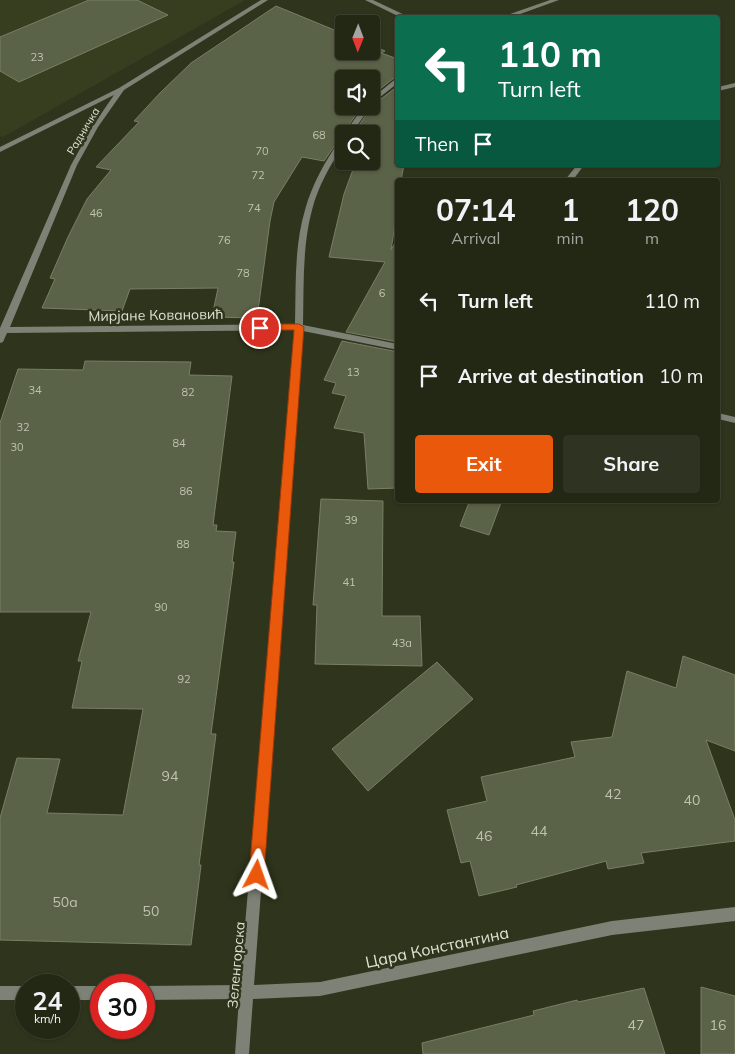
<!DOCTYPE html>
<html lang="en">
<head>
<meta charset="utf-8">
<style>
  body { margin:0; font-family:Mulish,sans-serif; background:#2f3422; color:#f1f3f6; height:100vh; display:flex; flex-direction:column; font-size:19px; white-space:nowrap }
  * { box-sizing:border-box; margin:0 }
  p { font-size:16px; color:#a3a6a0 }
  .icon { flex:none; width:28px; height:28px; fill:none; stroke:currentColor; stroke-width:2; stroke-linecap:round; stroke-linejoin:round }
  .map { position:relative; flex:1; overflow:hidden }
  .side { position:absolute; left:395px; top:178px; width:325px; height:325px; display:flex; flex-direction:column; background:#232815; border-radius:5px; box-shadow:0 1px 4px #0004,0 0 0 1px #404434 }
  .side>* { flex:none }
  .banner { position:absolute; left:395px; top:15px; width:325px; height:152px; border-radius:5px; box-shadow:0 1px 4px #0004,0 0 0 1px #404434; background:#0b6e4f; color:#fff; overflow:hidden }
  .needle { width:32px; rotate:181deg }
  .tools { position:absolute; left:335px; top:15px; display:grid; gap:10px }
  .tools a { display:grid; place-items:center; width:45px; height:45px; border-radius:5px; background:#232815; box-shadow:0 1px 4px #0004,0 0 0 1px #404434; font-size:25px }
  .speed { position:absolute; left:15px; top:974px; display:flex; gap:10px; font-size:25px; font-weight:700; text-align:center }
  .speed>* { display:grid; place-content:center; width:65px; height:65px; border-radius:50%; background:#232815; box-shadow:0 1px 4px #0004,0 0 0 1px #404434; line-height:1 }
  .speed small { font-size:12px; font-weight:400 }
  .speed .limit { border:8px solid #d22; background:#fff; color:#111 }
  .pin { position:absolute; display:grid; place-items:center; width:42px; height:42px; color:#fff; margin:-21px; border:2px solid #fff; border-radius:50%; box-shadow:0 1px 5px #0007 }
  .me { position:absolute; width:55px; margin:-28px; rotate:4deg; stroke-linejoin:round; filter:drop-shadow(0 0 4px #0008) }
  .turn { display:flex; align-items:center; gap:18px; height:105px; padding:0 20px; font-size:22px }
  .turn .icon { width:65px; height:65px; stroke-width:2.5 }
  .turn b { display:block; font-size:35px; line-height:42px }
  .then { display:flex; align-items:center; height:48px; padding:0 20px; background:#0003; gap:10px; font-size:19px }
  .eta { display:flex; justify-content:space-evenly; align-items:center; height:85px; text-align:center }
  .eta b { font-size:30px; font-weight:700; line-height:35px }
  .cta { display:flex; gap:10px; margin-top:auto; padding:10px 20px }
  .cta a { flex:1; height:58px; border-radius:5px; background:#ea580c; color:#fff; font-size:20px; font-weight:700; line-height:58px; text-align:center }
  .cta a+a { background:#2f3422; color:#f1f3f6 }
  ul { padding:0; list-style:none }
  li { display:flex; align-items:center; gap:15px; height:75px; padding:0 20px }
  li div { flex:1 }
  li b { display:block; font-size:19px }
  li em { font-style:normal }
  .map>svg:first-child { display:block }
  .built { fill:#373e1f }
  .building { fill:#5a6247; stroke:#787f64 }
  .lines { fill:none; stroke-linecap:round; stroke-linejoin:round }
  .street { fill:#7e8175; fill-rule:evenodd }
  .route { fill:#ea580c; stroke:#983908 }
  .labels { text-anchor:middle; stroke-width:5; stroke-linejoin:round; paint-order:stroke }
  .number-label { font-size:11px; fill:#bec3b1 }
  .far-street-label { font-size:11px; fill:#dfe3d4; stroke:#2f351c }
  .street-label { font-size:14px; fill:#dfe3d4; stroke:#2f351c }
  .near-number-label { font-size:14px; fill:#bec3b1 }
  .near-street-label { font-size:16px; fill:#dfe3d4; stroke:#2f351c }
</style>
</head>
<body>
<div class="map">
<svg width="735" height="1054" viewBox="0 0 735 1054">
  <rect width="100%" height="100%" fill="#2f351c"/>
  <path class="built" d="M0 0H245L3 137 0 136Z"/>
  <path class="building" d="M89 0H137L168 15 19 82 0 71V37Z
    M276 6 344 34V51H371V45L385 51 381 53 398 59V75L371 96V79H344V106H362L324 161 302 157 274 202 270 221 257 318 212 317 218 288 130 289 122 311 42 308 55 279 50 278 68 237 87 199 111 170 96 167 139 122 134 121 160 93 191 63Z
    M398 86V165H404L401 180H398V206L391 250 398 238V342L346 332 385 262 329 257 344 194 354 167 334 163 344 148V161H371V134H353L373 105Z
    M342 341 398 352V488L368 489 364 433 334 428 346 396 332 393 336 383 324 380Z
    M85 361 191 362 189 375 232 376 213 525H217L216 531 236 532 232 562H234L211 734H216L199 865H201L191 945 0 940V818L17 758 60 759 47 813 123 815 143 709 72 708 82 661H78L91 612H0V423L18 369 83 370Z
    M321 499 383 501 382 616H420L422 666 315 664 317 605H313Z
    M470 500H502L489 535 460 526Z
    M683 656 735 675V751L706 740 735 820V841L641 853 644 863 608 869 606 861 516 885 517 887 479 896 470 861 461 863 447 810 487 801 481 777 575 757 571 742 612 737 627 671 676 688Z
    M437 662 473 699 368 791 332 749Z
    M701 987 735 996V1054H701Z
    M644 988 665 1054H423L422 1043 534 1015 533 1011 577 1000 578 1002Z"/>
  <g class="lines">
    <path class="street" d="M261 0H268L124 90 98 127 77 165 10 327 295 324C296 286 294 247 305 210 312 184 326 160 341 138L344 136V144C331 164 318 186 312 210 302 247 304 287 303 325L398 344V350L303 331 254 985 320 982 612 921 735 907V921L612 935 320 996 253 999 249 1054H235L239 999 144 1000V986L240 985 295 330 7 333 3 342 0 343V328L71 165 92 127 114 95 0 152V147L119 88Z
      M365 0H373L411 18H402Z
      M550 0H559L509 18H499Z
      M398 77V83L371 104V99Z
      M735 83V87L718 91V87Z
      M364 106H371L351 134H344Z
      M577 165H584L573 180H565Z
      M718 413 735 417V423L718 419Z
      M0 986H26V1000H0Z
      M69 986H101V1000H69Z"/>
  </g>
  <path class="route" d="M260 324H299L304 327 264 875 262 880 257 882 252 880 249 875 294 330H256V325Z"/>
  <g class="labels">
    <g class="number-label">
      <text x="37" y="61">23</text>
      <text x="319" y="139">68</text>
      <text x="262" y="155">70</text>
      <text x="258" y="179">72</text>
      <text x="254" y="212">74</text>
      <text x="96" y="217">46</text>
      <text x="224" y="244">76</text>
      <text x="243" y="277">78</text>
      <text x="382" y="297">6</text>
      <text x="353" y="376">13</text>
      <text x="35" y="394">34</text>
      <text x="188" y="396">82</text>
      <text x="23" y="431">32</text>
      <text x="179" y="447">84</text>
      <text x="17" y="451">30</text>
      <text x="186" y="495">86</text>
      <text x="351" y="524">39</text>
      <text x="183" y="548">88</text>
      <text x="349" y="586">41</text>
      <text x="161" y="611">90</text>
      <text x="402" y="647">43a</text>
      <text x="184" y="683">92</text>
    </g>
    <g class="far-street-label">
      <text transform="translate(83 131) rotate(-59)" y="4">Радничка</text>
    </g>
    <g class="street-label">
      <text transform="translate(156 315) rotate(-1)" y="5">Мирјане Ковановић</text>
      <text transform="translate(236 965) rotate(-85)" y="5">Зеленгорска</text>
    </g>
    <g class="near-number-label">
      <text x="170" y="781">94</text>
      <text x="613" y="799">42</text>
      <text x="692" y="805">40</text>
      <text x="539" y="836">44</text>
      <text x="484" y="841">46</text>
      <text x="65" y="907">50a</text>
      <text x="151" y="916">50</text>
      <text x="636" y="1030">47</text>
      <text x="718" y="1030">16</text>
    </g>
    <g class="near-street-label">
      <text transform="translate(437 947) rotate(-12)" y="6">Цара Константина</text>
    </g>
  </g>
</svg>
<div class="tools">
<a><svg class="needle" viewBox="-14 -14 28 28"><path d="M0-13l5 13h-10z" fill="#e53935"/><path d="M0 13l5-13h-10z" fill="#a3a6a0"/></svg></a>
<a><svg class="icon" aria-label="sound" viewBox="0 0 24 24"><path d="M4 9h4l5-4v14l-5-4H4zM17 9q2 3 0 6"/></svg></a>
<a><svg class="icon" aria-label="search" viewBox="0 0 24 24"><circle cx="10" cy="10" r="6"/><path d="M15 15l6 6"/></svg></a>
</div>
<div class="speed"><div>24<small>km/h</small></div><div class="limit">30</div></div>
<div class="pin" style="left:260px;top:328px;background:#d93025"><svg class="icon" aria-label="arrive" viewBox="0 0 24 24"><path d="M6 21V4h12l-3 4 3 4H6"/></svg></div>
<svg class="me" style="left:257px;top:875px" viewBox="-20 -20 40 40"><path d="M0-17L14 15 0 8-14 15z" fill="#ea580c" stroke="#fff" stroke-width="4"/></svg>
<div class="banner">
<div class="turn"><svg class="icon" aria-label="left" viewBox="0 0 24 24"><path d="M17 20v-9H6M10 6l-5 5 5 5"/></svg><div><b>110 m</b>Turn left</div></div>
<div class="then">Then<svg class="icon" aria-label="arrive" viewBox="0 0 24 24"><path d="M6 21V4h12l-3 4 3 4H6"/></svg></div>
</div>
<section class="side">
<div class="eta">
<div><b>07:14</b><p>Arrival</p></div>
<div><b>1</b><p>min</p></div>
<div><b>120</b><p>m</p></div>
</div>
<ul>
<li><svg class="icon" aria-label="left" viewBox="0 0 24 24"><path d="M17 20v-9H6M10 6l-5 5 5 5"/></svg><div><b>Turn left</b></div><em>110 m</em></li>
<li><svg class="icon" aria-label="arrive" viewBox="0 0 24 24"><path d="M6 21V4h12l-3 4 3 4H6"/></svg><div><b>Arrive at destination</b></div><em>10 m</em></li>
</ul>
<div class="cta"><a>Exit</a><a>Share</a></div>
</section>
</div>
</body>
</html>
